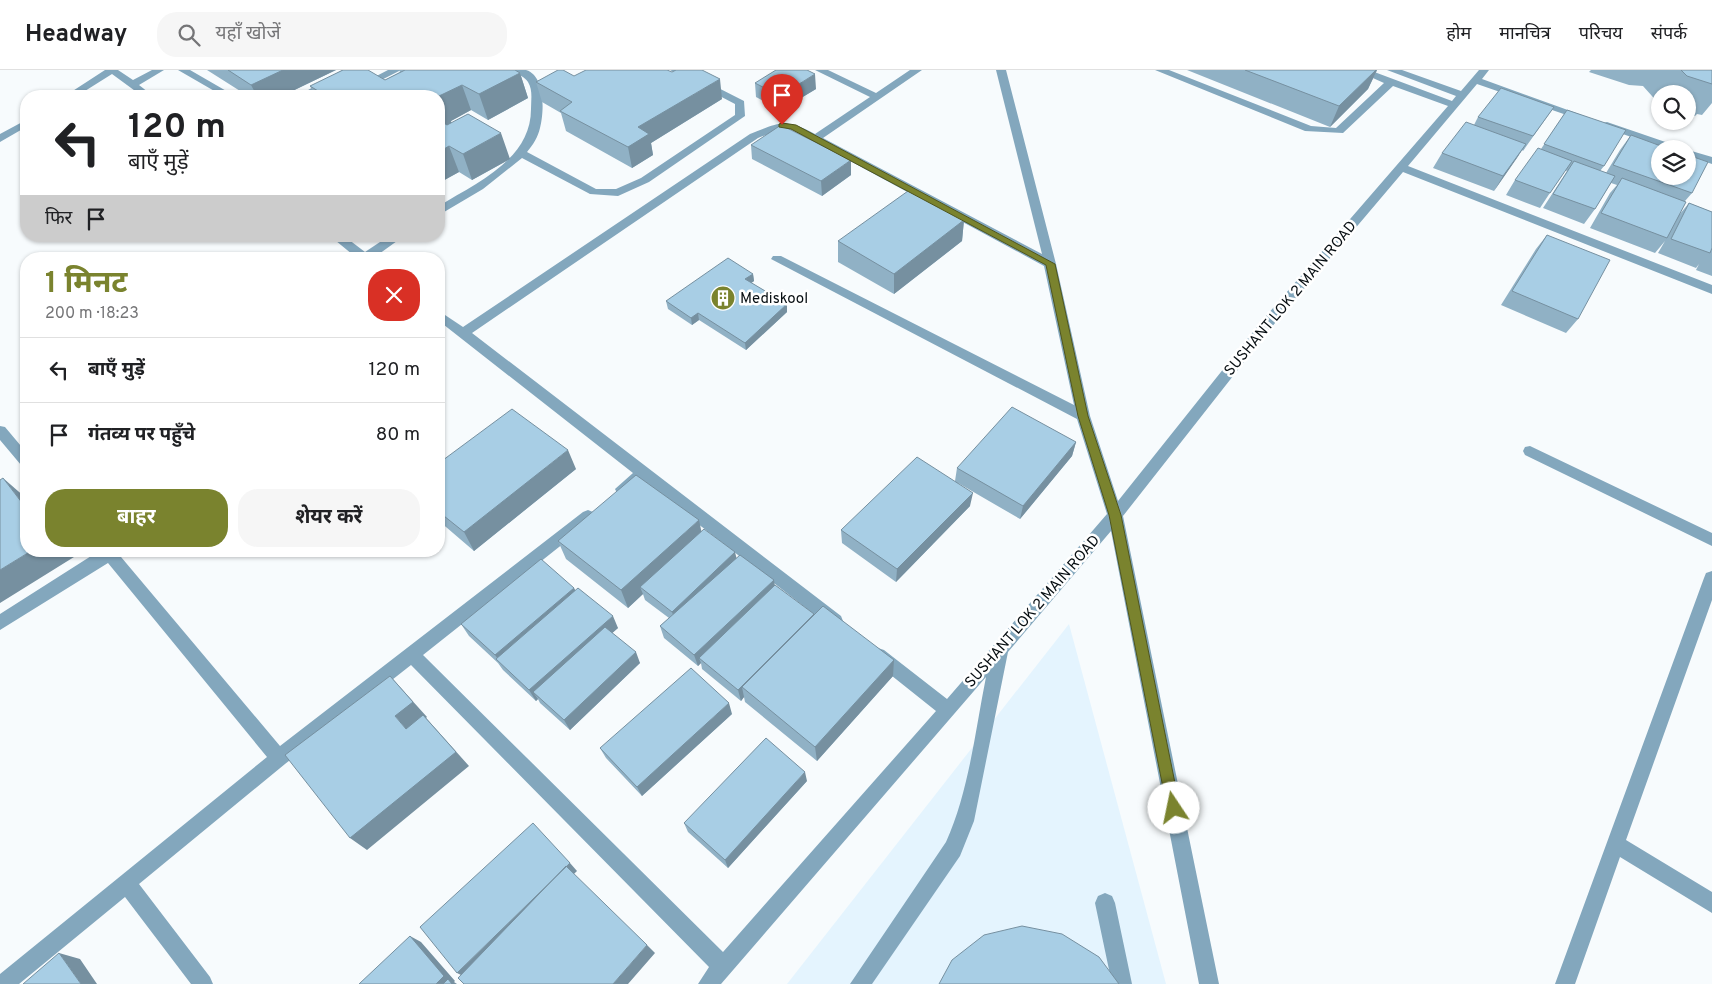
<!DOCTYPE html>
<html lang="hi">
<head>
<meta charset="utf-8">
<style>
  body { margin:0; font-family:Overpass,"Noto Sans Devanagari",sans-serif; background:#f6f6f6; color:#202124; height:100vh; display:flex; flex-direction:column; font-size:19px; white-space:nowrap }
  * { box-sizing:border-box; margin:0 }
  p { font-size:16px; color:#757577 }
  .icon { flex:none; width:28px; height:28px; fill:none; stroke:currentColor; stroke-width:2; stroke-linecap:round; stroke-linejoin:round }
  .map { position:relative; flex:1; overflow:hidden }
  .drawer { position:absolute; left:20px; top:182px; width:425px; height:305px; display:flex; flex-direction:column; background:#fff; border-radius:20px; box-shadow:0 1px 4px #0004 }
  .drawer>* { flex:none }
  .banner { position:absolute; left:20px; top:20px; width:425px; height:152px; border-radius:20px; box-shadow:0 1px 4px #0004; background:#fff; color:#202124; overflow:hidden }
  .tools { position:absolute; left:1651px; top:15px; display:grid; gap:10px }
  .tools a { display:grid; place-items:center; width:45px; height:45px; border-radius:50%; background:#fff; box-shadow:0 1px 4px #0004; font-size:25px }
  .pin { position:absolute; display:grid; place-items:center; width:42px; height:42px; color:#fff; margin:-51px -21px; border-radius:50% 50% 50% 0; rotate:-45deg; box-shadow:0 0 5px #0007 }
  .pin .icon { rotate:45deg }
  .me { position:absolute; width:55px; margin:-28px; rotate:349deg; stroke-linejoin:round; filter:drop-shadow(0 0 4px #0008) }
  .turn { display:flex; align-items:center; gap:18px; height:105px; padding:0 25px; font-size:22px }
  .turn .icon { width:65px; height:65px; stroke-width:2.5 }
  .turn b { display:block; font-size:35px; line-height:42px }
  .then { display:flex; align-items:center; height:48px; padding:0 25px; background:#0003; gap:10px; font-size:19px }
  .round { display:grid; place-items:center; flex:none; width:52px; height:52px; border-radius:20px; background:#f6f6f6 }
  .overview { display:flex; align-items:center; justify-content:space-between; height:85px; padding:0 25px }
  h1 { font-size:30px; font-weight:700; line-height:38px; color:#7a832e }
  .primary-button { display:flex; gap:10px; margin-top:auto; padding:10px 25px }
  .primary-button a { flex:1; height:58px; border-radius:20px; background:#7a832e; color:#fff; font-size:20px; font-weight:700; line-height:58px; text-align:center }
  .primary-button a+a { background:#f6f6f6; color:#202124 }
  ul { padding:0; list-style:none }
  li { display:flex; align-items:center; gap:15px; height:65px; padding:0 25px; border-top:1px solid #e0e0e0 }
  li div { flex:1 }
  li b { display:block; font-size:19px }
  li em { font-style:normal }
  header { display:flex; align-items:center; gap:30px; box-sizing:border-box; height:70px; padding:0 25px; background:#fff; border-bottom:1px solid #e0e0e0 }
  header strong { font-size:24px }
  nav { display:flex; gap:28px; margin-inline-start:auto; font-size:18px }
  .search { width:350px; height:45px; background:#f6f6f6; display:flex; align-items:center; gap:12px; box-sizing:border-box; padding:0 18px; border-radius:20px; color:#757577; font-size:19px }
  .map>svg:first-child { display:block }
  .built { fill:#e4f4fe }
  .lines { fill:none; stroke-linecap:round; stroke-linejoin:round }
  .minor { fill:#83a7bd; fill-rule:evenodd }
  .wall { fill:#90b1c5 }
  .shaded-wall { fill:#7690a0 }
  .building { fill:#a8cee5; stroke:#7690a0 }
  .route { fill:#7a832e; stroke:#4f551e }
  .labels { text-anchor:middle; stroke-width:5; stroke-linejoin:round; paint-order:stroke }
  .poi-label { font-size:15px; fill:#070e12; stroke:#fff; text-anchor:start }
  .street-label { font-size:15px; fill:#070e12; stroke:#fff }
</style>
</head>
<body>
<header>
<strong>Headway</strong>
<div class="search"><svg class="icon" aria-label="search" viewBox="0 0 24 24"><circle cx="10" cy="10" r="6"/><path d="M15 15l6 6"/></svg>यहाँ खोजें</div>
<nav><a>होम</a><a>मानचित्र</a><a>परिचय</a><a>संपर्क</a></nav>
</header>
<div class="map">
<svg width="1712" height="914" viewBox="0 0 1712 914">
  <rect width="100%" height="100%" fill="#f7fbfd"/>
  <path class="built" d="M1069 554 1166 914H787Z"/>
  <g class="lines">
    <path class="minor" d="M105 0H118L133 10 152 0H164L139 15 153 26H142L112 4 77 26H65Z
      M178 0H190L235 26H223Z
      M342 0H354L310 26H298Z
      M388 0H401L350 26H338Z
      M514 0C517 0 523 0 526 0 546 6 544 43 540 58 538 67 533 75 527 82L596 119H616L641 108 735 45V34L670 0H683L744 31 745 46 649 112 618 126 590 124 522 88 483 119 439 145V136C476 113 531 90 531 39 531 30 533 20 528 12 525 7 518 5 514 0Z
      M815 0H828L876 23 910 0H922L823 68 1042 184 996 0H1006L1056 194 1090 346 1118 431 1260 253 1448 36 1393 16 1343 63 1305 61 1155 0H1169L1311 56 1336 58 1384 13 1355 0H1369L1452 31 1456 26 1387 0H1402L1461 21 1479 0H1489L1482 9 1590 48 1589 50H1581L1477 14 1408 96 1712 215V224L1403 102 1270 259 1123 446 1219 914H1199L1111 461 1008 582 974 751 960 786 872 914H850L946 772C969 721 975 662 986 607L721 914H698L709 897 411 595 285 694 139 814 210 907 213 914H191L125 827 19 914H0V904L267 687 108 493 0 560V544L99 481H116L280 676 583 442 588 440 593 442 595 446 593 450 423 585 723 882 936 641 872 590 870 585 872 580 878 578 884 580 947 629 1107 444 1077 349 771 189 773 186H781L1074 335 1044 196 791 59 783 58 758 68 472 263 841 546 843 551 841 556 835 558 829 556 643 411 627 423H617L615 419 633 403 439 251V241L463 257 750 64C780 52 786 48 815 64L870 27Z
      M26 50V57L0 72V64Z
      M1607 52 1680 77 1681 79H1665L1603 57V53Z
      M1688 80 1712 87V94L1688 86Z
      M330 166H344L365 182 389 166H404L372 189H358Z
      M0 356 5 357 26 382V396L21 395 0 370Z
      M1530 376 1712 463V476L1525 385 1523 381 1525 377Z
      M1712 501V530L1626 770 1712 822V843L1620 787 1575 914H1555L1704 508 1706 503Z
      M1105 823 1112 826 1115 833 1132 914H1112L1095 833 1098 826Z"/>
  </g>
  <path class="wall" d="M207 0H336L282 26H248Z
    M399 0H515L520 3 528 28 488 50 471 40 451 51V53L510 89 472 110 459 102 439 113V26H315L310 16 385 10 400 2Z
    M1187 0H1377L1368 19 1330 57Z
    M1589 0H1712V33L1702 45 1697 44 1695 46H1688V24H1660V35L1643 16 1629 15 1589 2 1591 0Z
    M536 12 722 29 651 73 653 85 632 98 566 61 561 43 542 32Z
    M755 13 816 19 781 40 756 27Z
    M1554 37 1523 81 1522 80 1494 121 1433 98 1442 83 1474 55 1478 47Z
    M1567 40 1604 96 1600 101 1606 103 1620 80 1631 65 1692 123 1685 131 1679 145 1689 133 1712 142V206L1696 200 1699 194 1696 198 1658 183 1665 171 1655 183 1590 158 1610 123 1617 115 1611 113 1595 139 1584 154 1543 138 1567 101 1565 100 1540 138 1506 125 1515 110 1541 79Z
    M751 75 851 105 822 126 752 89Z
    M964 150 962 171 894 224 838 192V171Z
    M1547 165 1578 249 1566 263 1501 235 1536 179Z
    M753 204 754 211 751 213 787 242 746 280 699 250 692 255 668 239 666 231Z
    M1076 372 1072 386 1020 449 958 413 970 436 896 512 842 473 841 460 955 411 957 398Z
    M439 393 576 399 474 481 439 451Z
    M701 462 736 488 775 515 893 606 817 691 745 632 744 627 741 631 702 599 701 593 698 596 664 568 660 556 669 548 645 530 643 524 628 538 566 489 558 471Z
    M574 518 575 520 618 558 612 563 640 593 570 660 540 633 538 629 536 631 503 600 498 593 469 566 461 554Z
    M732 644 642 726 606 688 600 678Z
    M807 711 728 798 688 762 684 753Z"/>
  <path class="shaded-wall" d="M283 0H336L282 26H257L251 15Z
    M1376 0H1377L1368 19 1330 57 1339 36Z
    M520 3 528 28 488 50 479 24Z
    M815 4 816 19 781 40 780 26Z
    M720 9 722 29 651 73 653 85 632 98 628 77 638 57Z
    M462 15 471 40 451 51 455 62 439 67V26Z
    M501 63 510 89 472 110 463 84Z
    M1526 74 1517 88 1494 121 1503 106Z
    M449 76 459 102 439 113V82Z
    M851 90V105L822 126 821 111Z
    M439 120 442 128 439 130Z
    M964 150 962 171 894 224V204Z
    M753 204 754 211 746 217 745 209Z
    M787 234V242L746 280 745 273Z
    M698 243 699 250 692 255 691 248Z
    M1076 372 1072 386 1020 449 1023 436Z
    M568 380 576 399 474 481 464 462Z
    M3 408 26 428V438Z
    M973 423 970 436 896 512 897 499Z
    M699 450 703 469 640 517 643 524 628 538 621 520Z
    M31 481H69L74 487 0 533V500Z
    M735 482 738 494 676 554 672 542Z
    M774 510 776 523 699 588 701 593 698 596 694 585Z
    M574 518 580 530 500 592 495 585Z
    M814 544 742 617 744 627 741 631 738 620Z
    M613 546 618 558 539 628 533 622 538 629 536 631 529 620Z
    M636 582 640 593 570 660 564 650Z
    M894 590 893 606 817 691 815 677Z
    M390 606 427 647 426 648 469 696 367 780 350 768 406 659 395 646Z
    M729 633 732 644 642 726 637 717Z
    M805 702 807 711 728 798 725 790Z
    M570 793 577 801 467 908 457 903Z
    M410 866 421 872 455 911 454 912 457 914H436Z
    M647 875 655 883 628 914H613Z
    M59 883 80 889 97 914H81Z"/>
  <path class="building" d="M228 0H283L251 15Z
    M343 0H368L385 10 405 0H515L520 3 479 24 462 15 439 26H326L310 16Z
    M558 0H563L574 6 586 0H667L672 2 676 0H702L720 9 638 57 649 64 628 77 560 41 572 32 536 12Z
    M776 0H807L815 4 780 26 755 13Z
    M1245 0H1376L1339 36Z
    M1681 0H1712V14L1687 6Z
    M1501 18 1554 37 1533 66 1478 47Z
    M439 33 445 37 439 40Z
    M1567 40 1626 60 1604 96 1544 74Z
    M468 44 501 63 463 84 449 76 439 82V50L447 55Z
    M1466 52 1526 74 1503 106 1442 83Z
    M781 55 851 90 821 111 751 75Z
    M1631 65 1669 79H1660V106H1688V85L1708 92 1692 123 1613 95Z
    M1538 78 1572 91 1550 123 1515 110Z
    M1574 91 1615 106 1595 139 1553 124Z
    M1622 108 1686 132 1667 168 1601 143Z
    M908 121 964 150 894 204 838 171Z
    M1689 133 1712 142V178L1710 183 1671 169Z
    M1547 165 1610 190 1578 249 1512 221Z
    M728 188 753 204 745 209 787 234 745 273 698 243 691 248 666 231Z
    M1012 337 1076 372 1023 436 957 398Z
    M512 339 568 380 464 462 439 442V393Z
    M917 387 973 423 897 499 841 460Z
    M636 405 699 450 621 520 558 471Z
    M3 408 26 438V481H31L0 500V410Z
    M704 459 735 482 672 542 640 517Z
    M740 485 774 510 694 585 660 556Z
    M541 489 574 518 495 585 461 554Z
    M775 515 814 544 738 620 699 588Z
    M578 518 613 546 529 620 496 589Z
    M823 536 894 590 815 677 742 617Z
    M605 557 636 582 564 650 533 622Z
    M691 598 729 633 637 717 600 678Z
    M390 606 413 632 395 646 406 659 423 645 456 682 350 768 285 685Z
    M766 668 805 702 725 790 684 753Z
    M533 753 570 793 457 903 420 857Z
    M566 796 647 875 613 914H464L458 908Z
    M1022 856 1062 864 1099 887 1119 914H939L952 890 984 865Z
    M410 866 444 906 436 914H359Z
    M59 883 81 914H23Z
    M448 909 452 914H443Z"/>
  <path class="route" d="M782 53 796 55 1055 194 1088 346 1121 445 1180 738 1178 743 1174 745 1169 743 1167 738 1109 445 1078 346 1046 195 791 59 779 57V54Z"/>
  <defs>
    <symbol id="building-disc" viewBox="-11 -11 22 22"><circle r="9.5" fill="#7a832e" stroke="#fff"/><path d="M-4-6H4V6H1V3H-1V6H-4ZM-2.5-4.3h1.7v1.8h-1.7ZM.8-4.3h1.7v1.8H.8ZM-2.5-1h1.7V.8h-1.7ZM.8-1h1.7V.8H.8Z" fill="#fff"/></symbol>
  </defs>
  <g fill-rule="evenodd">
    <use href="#building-disc" x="709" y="214" width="28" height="28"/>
  </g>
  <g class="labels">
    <g class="poi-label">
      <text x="740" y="233">Mediskool</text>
    </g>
    <g class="street-label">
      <text transform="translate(1290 228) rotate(-50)" y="5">SUSHANT LOK 2 MAIN ROAD</text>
      <text transform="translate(1032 541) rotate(-49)" y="5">SUSHANT LOK 2 MAIN ROAD</text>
    </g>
  </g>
</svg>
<div class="tools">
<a><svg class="icon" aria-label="search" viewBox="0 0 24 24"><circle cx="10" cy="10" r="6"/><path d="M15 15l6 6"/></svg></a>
<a><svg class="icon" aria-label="layers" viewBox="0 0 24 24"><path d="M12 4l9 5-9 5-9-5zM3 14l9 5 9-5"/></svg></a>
</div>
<div class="pin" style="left:782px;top:55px;background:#d93025"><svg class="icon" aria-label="arrive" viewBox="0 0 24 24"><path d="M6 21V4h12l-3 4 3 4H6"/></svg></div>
<svg class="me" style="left:1174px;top:738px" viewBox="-20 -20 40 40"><circle r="19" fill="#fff"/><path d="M0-13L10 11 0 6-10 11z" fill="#7a832e"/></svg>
<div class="banner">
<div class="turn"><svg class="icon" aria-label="left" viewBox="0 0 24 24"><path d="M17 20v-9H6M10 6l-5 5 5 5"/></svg><div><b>120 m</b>बाएँ मुड़ें</div></div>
<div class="then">फिर<svg class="icon" aria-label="arrive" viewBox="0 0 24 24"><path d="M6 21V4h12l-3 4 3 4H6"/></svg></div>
</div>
<section class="drawer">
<div class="overview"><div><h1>1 मिनट</h1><p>200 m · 18:23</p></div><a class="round" style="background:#d93025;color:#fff"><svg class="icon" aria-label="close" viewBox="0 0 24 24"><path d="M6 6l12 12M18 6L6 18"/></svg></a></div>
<ul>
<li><svg class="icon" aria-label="left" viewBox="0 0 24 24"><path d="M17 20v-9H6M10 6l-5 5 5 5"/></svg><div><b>बाएँ मुड़ें</b></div><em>120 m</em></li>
<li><svg class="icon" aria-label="arrive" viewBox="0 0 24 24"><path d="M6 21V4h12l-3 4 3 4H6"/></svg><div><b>गंतव्य पर पहुँचे</b></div><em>80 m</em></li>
</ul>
<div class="primary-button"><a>बाहर</a><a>शेयर करें</a></div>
</section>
</div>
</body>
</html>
